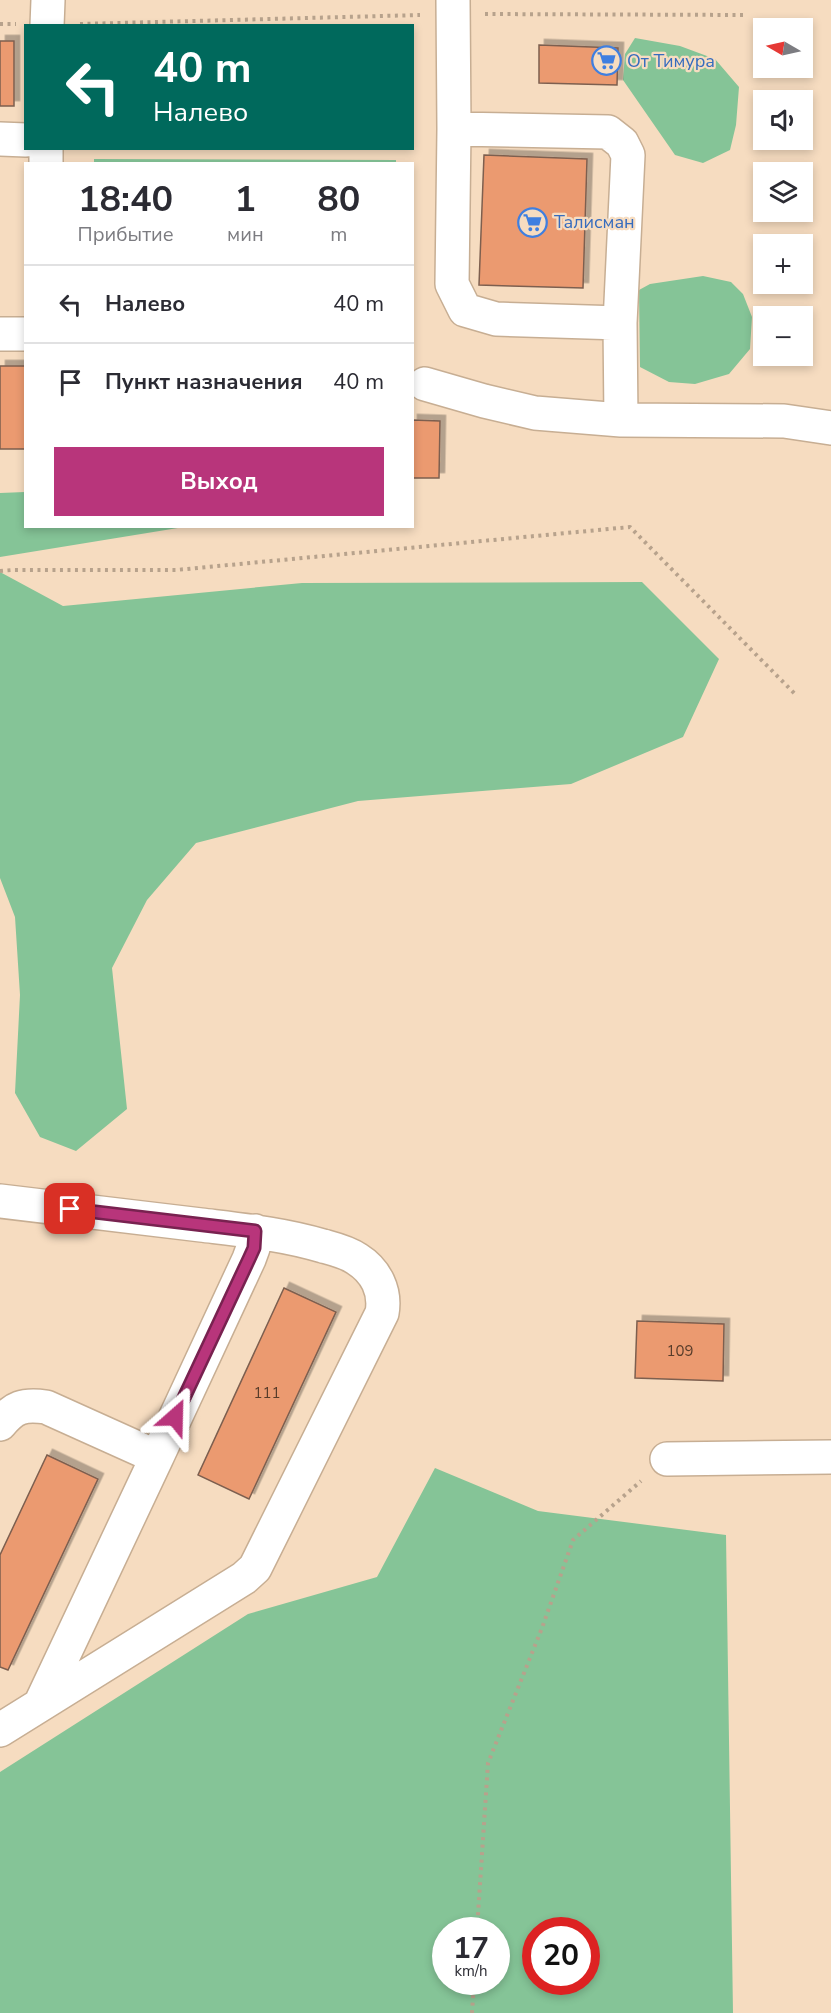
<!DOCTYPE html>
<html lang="ru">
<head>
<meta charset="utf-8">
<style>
  body { margin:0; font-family:"Nunito Sans",sans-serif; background:#f7f7f7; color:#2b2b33; height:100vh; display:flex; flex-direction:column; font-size:22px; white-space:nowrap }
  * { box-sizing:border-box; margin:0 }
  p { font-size:20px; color:#7c7c81 }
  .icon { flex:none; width:33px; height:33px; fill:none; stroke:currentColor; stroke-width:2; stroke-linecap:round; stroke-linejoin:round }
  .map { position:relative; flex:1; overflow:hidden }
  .panel { position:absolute; left:24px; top:162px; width:390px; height:366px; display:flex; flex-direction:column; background:#fff; border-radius:0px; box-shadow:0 3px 9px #0003 }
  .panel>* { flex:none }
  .top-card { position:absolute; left:24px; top:24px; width:390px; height:126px; border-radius:0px; box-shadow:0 3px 9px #0003; background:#00695c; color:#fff; overflow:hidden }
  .needle { width:39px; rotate:279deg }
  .buttons { position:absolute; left:753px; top:18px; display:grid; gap:12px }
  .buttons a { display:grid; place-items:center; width:60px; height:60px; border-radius:0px; background:#fff; box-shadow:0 3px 9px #0003; font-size:30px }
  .speed { position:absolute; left:432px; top:1917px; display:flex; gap:12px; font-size:30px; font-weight:700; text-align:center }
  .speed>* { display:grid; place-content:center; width:78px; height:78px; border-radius:50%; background:#fff; box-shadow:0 3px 9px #0003; line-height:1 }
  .speed small { font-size:15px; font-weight:400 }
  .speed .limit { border:9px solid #d22; background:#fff; color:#111 }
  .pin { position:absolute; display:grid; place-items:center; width:51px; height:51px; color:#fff; margin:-26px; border-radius:12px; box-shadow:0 3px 9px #0006 }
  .me { position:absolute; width:66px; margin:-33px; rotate:25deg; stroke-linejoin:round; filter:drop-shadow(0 0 4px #0008) }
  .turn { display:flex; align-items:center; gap:21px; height:126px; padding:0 30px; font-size:27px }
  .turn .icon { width:78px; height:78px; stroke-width:2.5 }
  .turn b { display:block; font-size:42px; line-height:51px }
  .eta { display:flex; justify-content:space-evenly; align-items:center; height:102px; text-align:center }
  .eta b { font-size:36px; font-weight:700; line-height:42px }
  .action { display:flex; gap:12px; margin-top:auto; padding:12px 30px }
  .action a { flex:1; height:69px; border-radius:0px; background:#b8357b; color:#fff; font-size:24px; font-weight:700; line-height:69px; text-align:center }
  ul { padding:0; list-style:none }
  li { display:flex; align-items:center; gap:18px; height:78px; padding:0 30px; border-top:2px solid #e1e1e2 }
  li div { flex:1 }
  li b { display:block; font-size:22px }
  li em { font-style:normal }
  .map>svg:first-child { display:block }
  .green { fill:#85c497; fill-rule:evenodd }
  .building { fill:#eb9a70; stroke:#7d5f4f; stroke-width:1.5; filter:url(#shadow) }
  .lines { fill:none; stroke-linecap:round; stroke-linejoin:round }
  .minor-casing { stroke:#c7ae93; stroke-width:36 }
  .path { stroke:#b7a28c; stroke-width:4; stroke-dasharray:3 4.5; stroke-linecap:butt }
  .minor { stroke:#fff; stroke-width:33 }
  .route-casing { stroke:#782250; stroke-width:15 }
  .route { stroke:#b8357b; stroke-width:10 }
  .labels { text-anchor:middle; stroke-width:4.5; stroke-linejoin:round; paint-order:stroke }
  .number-label { font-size:15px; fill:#573c2a }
  .shop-label { font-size:18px; fill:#366cbe; stroke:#f6dcc0; text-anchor:start }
</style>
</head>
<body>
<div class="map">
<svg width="831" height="2013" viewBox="0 0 831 2013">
  <defs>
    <filter id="shadow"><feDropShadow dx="5.5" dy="-5.5" stdDeviation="0" flood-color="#0004"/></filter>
  </defs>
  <rect width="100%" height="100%" fill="#f6dcc0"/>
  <path class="green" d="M635 38 680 46 715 59 739 87 736 125 730 150 703 163 675 155 623 80 625 54Z
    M94 159 396 160V163H94Z
    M703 276 731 282 743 294 752 317 750 349 729 374 695 384 669 382 640 367 639 290 650 284Z
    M25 492 26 526 184 527 0 557V493Z
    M0 572 63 606 302 583 642 582 719 659 683 737 571 784 358 801 196 843 147 900 112 968 127 1109 76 1151 40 1137 15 1093 20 995 15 917 0 878Z
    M435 1468 538 1511 726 1535 733 2013H0V1772L248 1614 377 1577ZM446 1930H496V1982H446ZM536 1930H586V1982H536Z"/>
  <path class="building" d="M0 41H14V106H0Z
    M539 45 618 48 617 85 539 83Z
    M484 155 587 159 583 288 479 285Z
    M0 366H26V449H0Z
    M412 420 440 421 439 478H412Z
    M284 1288 336 1312 249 1499 198 1475Z
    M637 1321 724 1324 723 1381 635 1378Z
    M47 1455 98 1479 8 1670 0 1667V1555Z"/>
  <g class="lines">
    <defs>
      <path id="minor" d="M453 0 454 129
        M47 26 48 0
        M0 139 26 140
        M46 164V148
        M620 323 496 319 465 310 452 284 454 129 608 132 622 143 628 155 620 323 621 420
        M0 334H26
        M425 384 484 401 535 413 621 420 784 421 831 428
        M0 1201C67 1209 134 1217 201 1225 242 1230 283 1234 323 1246 334 1249 347 1252 357 1259 376 1271 386 1291 382 1313L255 1568 244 1578 0 1730
        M0 1424C14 1407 23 1404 46 1407L157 1457 249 1259 253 1248 255 1231
        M667 1459 831 1457
        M40 1705 157 1457"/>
    </defs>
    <use href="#minor" class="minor-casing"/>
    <path class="path" d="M485 14 745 15
      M0 24H16
      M80 24 420 15
      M0 571 12 570H176L630 527 795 694
      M477 1930 488 1763 542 1628 573 1540 641 1481
      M472 2013 474 1982"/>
    <use href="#minor" class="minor"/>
  </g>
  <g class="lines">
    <defs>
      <path id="route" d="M70 1209 255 1231 254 1248 249 1259 175 1417"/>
    </defs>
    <use href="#route" class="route-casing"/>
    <use href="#route" class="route"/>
  </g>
  <defs>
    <symbol id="supermarket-ring" viewBox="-11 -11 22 22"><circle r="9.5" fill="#f6dcc0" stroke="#3f7fe0" stroke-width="1.5"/><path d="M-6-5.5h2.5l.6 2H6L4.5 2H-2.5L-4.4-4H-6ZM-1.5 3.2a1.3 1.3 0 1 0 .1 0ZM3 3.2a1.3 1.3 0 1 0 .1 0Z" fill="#3f7fe0"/></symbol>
  </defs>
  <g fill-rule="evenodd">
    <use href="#supermarket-ring" x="590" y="44" width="33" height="33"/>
    <use href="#supermarket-ring" x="516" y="206" width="33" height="33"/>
  </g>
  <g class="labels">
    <g class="number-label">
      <text x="680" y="1356">109</text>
      <text x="267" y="1398">111</text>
    </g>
    <g class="shop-label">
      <text x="627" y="67">От Тимура</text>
      <text x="554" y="228">Талисман</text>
    </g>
  </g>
</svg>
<div class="buttons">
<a><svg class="needle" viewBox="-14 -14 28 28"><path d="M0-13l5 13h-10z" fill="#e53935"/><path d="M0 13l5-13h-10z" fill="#7c7c81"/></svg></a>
<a><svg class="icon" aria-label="sound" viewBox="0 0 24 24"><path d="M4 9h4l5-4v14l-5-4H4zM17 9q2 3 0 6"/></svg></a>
<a><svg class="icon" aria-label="layers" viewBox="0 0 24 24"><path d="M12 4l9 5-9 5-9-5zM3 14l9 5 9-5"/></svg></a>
<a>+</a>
<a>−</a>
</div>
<div class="speed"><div>17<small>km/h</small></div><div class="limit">20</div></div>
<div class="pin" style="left:70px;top:1209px;background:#d93025"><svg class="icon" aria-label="arrive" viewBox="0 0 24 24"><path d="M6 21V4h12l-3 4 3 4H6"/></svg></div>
<svg class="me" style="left:175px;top:1417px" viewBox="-20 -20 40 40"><path d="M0-17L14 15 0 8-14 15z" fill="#b8357b" stroke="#fff" stroke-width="4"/></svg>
<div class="top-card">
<div class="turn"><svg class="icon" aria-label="left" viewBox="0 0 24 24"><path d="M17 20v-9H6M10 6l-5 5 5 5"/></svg><div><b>40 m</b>Налево</div></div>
</div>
<section class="panel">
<div class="eta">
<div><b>18:40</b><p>Прибытие</p></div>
<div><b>1</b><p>мин</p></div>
<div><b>80</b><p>m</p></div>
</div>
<ul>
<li><svg class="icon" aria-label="left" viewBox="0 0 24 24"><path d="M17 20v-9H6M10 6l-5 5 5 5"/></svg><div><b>Налево</b></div><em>40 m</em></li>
<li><svg class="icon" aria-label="arrive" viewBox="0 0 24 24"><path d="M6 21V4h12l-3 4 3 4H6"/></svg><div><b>Пункт назначения</b></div><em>40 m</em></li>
</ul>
<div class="action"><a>Выход</a></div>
</section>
</div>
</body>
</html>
